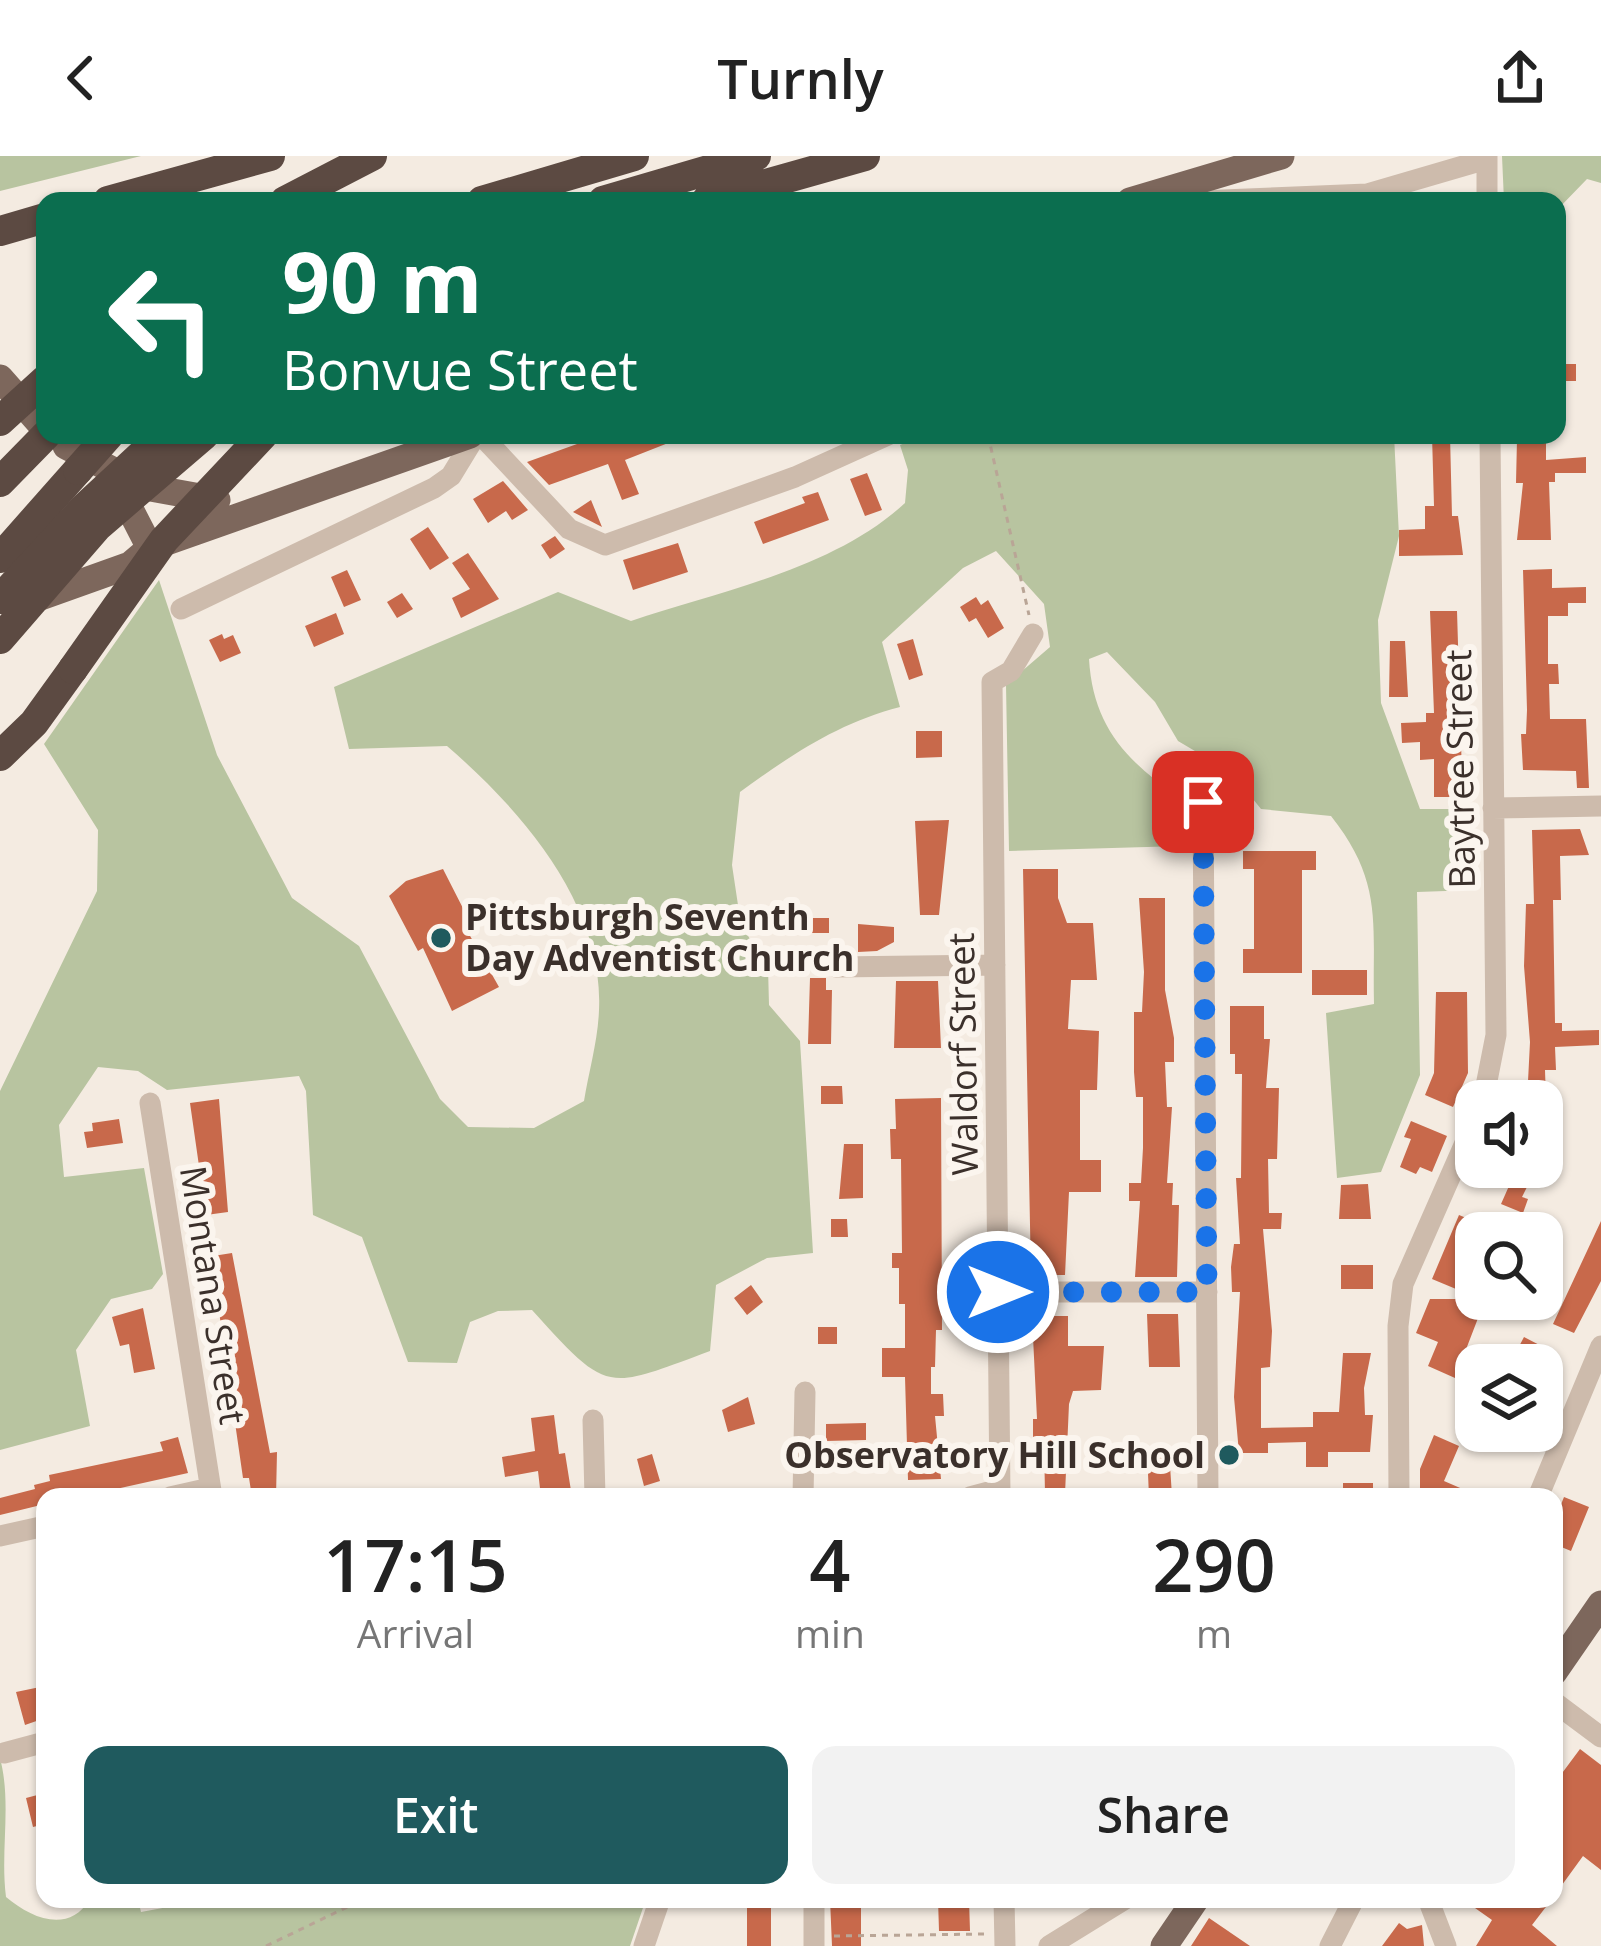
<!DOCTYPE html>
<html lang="en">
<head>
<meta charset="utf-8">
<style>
  body { margin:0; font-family:"Open Sans",sans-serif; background:#f2f2f2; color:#222; height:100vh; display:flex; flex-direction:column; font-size:45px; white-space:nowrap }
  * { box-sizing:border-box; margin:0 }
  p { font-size:39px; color:#767676 }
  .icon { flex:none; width:66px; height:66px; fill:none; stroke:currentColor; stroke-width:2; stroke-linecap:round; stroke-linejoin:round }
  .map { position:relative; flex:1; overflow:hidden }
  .panel { position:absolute; left:36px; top:1332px; width:1527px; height:420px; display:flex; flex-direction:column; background:#fff; border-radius:24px; box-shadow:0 3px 9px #0004 }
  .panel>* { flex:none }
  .banner { position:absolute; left:36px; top:36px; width:1530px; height:252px; border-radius:24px; box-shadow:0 3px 9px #0004; background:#0b6e4f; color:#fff; overflow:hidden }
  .controls { position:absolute; left:1455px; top:924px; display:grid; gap:24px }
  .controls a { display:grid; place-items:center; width:108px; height:108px; border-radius:24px; background:#fff; box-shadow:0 3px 9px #0004; font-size:60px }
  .pin { position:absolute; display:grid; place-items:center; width:102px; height:102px; color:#fff; margin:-51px; border-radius:24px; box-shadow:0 6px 18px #0006 }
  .me { position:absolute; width:132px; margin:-66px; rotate:90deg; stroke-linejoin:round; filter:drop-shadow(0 0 9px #0008) }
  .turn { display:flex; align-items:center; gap:42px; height:252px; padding:0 48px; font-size:54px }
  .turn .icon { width:156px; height:156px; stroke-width:2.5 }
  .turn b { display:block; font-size:84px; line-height:102px }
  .eta { display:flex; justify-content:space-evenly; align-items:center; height:204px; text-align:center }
  .eta b { font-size:72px; font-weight:600; line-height:84px }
  .button { display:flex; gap:24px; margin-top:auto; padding:24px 48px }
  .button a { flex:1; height:138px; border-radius:24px; background:#1f5a5e; color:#fff; font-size:48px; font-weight:600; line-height:138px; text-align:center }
  .button a+a { background:#f2f2f2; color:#222 }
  header { display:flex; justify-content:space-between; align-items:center; height:156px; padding:0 48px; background:#fff; font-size:54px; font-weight:600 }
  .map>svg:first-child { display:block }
  .green { fill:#b8c4a0 }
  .building { fill:#c8694b }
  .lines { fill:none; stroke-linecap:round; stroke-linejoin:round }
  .path { stroke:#b9a596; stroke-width:3; stroke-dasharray:6 6; stroke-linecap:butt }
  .minor { stroke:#cdbbac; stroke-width:21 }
  .major { stroke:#7d675c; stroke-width:27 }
  .highway { stroke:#5c4a42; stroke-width:30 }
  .highway-bridge { stroke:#5c4a42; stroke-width:30 }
  .route { stroke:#1a73e8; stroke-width:21; stroke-dasharray:0 37.8 }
  .poi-dot { fill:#1f5a5e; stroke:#fbf5ee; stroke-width:4.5 }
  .labels { text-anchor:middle; stroke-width:12; stroke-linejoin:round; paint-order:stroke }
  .street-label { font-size:36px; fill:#3b302b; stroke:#fbf5ee }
  .poi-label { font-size:36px; font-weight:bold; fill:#3b302b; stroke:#fbf5ee; text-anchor:start }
</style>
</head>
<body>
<header><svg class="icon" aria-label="back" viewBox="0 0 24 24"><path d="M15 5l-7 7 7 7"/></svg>Turnly<svg class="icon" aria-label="share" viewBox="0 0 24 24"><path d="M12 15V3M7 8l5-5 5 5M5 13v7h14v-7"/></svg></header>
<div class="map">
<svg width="1601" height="1790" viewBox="0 0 1601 1790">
  <rect width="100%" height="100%" fill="#f4ebe1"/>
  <path class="green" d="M0 0H141L0 35Z
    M1502 0H1601V27L1587 23 1557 54V45H1504Z
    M924 279H1394L1399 380 1378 464 1381 547 1420 653H1473L1474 734 1417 736 1420 919 1381 1016 1337 1022 1326 857 1374 848C1372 768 1384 727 1331 660L1261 653 1232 617 1178 585 1155 546 1107 496 1089 503C1093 570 1126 605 1180 642L1182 690 1009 695 1006 529 1050 491 1044 448 996 395 963 412 882 486 900 551C838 567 791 599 740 636L732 709 741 769 768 811 769 849 800 885 813 1097 767 1102 716 1129 710 1195C605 1234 609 1239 532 1154L498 1155 470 1166 457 1207 408 1206 362 1081 313 1059 306 935 299 920 167 934 138 915 98 911 59 969 64 1021 144 1012 163 1118 152 1133 111 1143 76 1194 90 1270 0 1294V935L97 735 98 674 44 588 159 424 217 599 292 742 359 790 440 943 468 971 534 972 584 945C589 915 598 884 599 854 604 748 521 654 447 590L349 593 334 531 558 436 631 465C720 435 834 413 905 347L908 314 900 289Z
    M0 1602C12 1648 0 1694 6 1741 32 1763 69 1778 90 1743H138L141 1756 211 1743H646L630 1790H0Z"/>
  <path class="building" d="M1563 208H1576V225H1557V211Z
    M602 279H686V280L625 304 639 338 622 344 608 308 549 329 527 306Z
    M1432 279H1450L1452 360H1458L1463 399 1399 400V374L1425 373V350H1434Z
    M1517 283H1546V304L1586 301V317H1555V326H1549L1551 384H1517L1523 327H1516Z
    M867 317 882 354 865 360 850 323Z
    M503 325 528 354 512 364 506 355 488 367 473 343Z
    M818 336 829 364 763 388 754 366 805 347 802 341Z
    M591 344 602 371 573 356Z
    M428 371 449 402 430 414 410 383Z
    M555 380 565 393 550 403 541 389Z
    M678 387 688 416 633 434 623 404Z
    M468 397 499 443 461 462 452 442 470 433 452 407Z
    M1552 413V432L1586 431V447H1568V460H1548V508H1558L1559 528H1549L1550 563H1586L1589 632H1577L1576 615 1523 614 1521 578H1526L1527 554 1523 414Z
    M347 414 361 444 344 451 331 421Z
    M402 437 413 453 397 462 387 446Z
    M976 441 981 449 988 444 1004 472 988 482 976 462 969 466 960 451Z
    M1430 455H1457L1462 619H1467V641H1434V603L1420 604V586L1402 587 1401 567 1426 566V557H1434Z
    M336 457 344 478 314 491 305 470Z
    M222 478 224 483 233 479 241 497 220 506 209 484Z
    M913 483 923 519 909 524 897 488Z
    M1390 485H1405L1408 541H1389Z
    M916 575H942V601L916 602Z
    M949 664 939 759H920L915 665Z
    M1580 673 1589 699 1560 700 1561 744H1553L1555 867H1562V875L1599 874V889L1555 891 1556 914H1545L1546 945H1527L1530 886 1524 810 1526 748H1534L1532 674Z
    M1243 695H1316V714H1302V817H1243V793H1254V713H1243Z
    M443 713 471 768 465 771 499 831 452 855 423 792 418 795 389 740 406 725Z
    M1023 713H1058V742L1067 767H1093L1097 824H1071L1068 873 1099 875 1097 934H1080V1004H1101V1036H1069L1065 1119H1031Z
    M1139 742H1165V834L1174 882V906H1165L1167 951H1172L1167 1027H1173L1172 1049H1179L1177 1121H1135L1140 1045H1129V1027H1141L1143 992V941H1136L1134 916V856H1142L1144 816Z
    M811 762H829V777H811Z
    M858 768 894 771V786L877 795 858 796Z
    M1312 814H1367V839H1312Z
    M810 822H826V834H832L831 888H808Z
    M896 825H938L941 892H894Z
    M1436 836H1467L1468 917 1453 951 1425 939 1434 917Z
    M1230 850H1264V883H1270L1266 932H1279L1277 1003H1268L1269 1057H1282L1281 1073H1263L1272 1175 1270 1211 1261 1212V1272L1313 1271V1256H1339L1343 1197H1371L1364 1232 1365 1259H1373L1370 1296H1328V1311H1306V1286L1268 1287V1297H1239L1234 1241 1240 1136H1232L1231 1111 1234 1088H1240L1236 1022H1241L1242 918H1235V898H1230Z
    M821 930H842L843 948H821Z
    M941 942 942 1174H936L935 1211H931V1238H943L944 1260H935L941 1323 908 1324 905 1221H882V1192H905V1148H899V1112H892V1097H902L901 1003H891L890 973H896L895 943Z
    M219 943 228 1056 206 1059 190 947Z
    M119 963 123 987 87 992 84 976 93 975 92 967Z
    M1411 965 1447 980 1432 1016 1420 1011 1416 1018 1400 1011 1411 983 1404 981Z
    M1548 966 1561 970 1542 1018 1536 1016 1542 1011Z
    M844 988H863V1042L839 1043Z
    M1502 1011H1537L1522 1041 1528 1043 1523 1057 1501 1048 1509 1030 1495 1024Z
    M1368 1028 1371 1063H1339L1341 1029Z
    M1459 1059 1503 1077H1476V1135L1468 1138 1432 1123Z
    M831 1063H847L848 1081H831Z
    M1601 1065V1125L1574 1177 1553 1168Z
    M232 1097 270 1297 277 1296 276 1341H252L249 1322H243L212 1107 213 1100Z
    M1341 1109H1373V1133H1341Z
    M751 1129 763 1146 747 1159 734 1142Z
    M1430 1143H1466L1464 1148 1480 1157 1455 1222 1428 1210 1438 1186 1416 1177Z
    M143 1152 155 1213 134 1217 129 1188 120 1190 112 1161Z
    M1147 1158H1178L1180 1211H1149Z
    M1032 1160H1068V1190H1104L1101 1234 1073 1235 1069 1248 1065 1338H1045L1044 1286H1033V1263H1037Z
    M818 1171H837V1188H818Z
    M1524 1181 1549 1194 1541 1209 1515 1198Z
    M748 1241 755 1268 728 1276 722 1254Z
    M554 1259 559 1298 565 1297 572 1341H541L538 1315 505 1321 502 1301 535 1295 531 1262Z
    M866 1267V1284L826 1285V1268Z
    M1434 1279 1459 1290 1444 1325 1481 1341H1420V1313Z
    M178 1281 188 1317 80 1341H45V1348L0 1359V1342L35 1333 34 1329 50 1325 49 1319 163 1295 160 1286Z
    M1147 1294H1169L1172 1340 1149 1341Z
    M652 1298 660 1325 644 1330 637 1303Z
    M1343 1327H1373V1341H1343Z
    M1564 1341 1589 1351 1571 1395 1554 1388V1366Z
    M45 1530V1562L25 1569 16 1536Z
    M1580 1593 1601 1609V1714L1583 1700 1554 1740V1647L1562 1636 1554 1628Z
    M45 1637V1668L33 1671 26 1642Z
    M747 1743H771V1790H747Z
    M830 1743H861V1790H832Z
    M938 1743H969L970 1775H939Z
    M1482 1743H1552L1532 1769 1557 1790H1476L1492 1764 1475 1752Z
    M1209 1762 1250 1790H1191Z
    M1399 1767 1407 1773 1422 1769 1424 1790H1382Z"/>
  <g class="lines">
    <path class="path" d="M988 279 1029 459
      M834 1780 987 1778
      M266 1790 364 1743"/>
    <path class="minor" d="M1487 0V45
      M1198 45 1367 38 1487 3
      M481 279 569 373 605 389 795 321 888 279
      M181 453 434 332 451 320 476 279
      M1203 647 1208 1341
      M1493 652 1601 650
      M836 811 995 809
      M1483 945 1496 879 1490 279
      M150 947 212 1341
      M998 1136H1207
      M593 1264 595 1341
      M170 1341 210 1332
      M803 1341 805 1236
      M970 1341 1000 1333
      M1000 1341 992 526 1011 515 1033 478
      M1399 1341 1398 1170 1403 1128 1476 962
      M1538 1341 1601 1190
      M0 1380 45 1370
      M1554 1546 1601 1581
      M4 1597 45 1586
      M814 1743V1790
      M1004 1743 1005 1790
      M1428 1743 1446 1790
      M644 1790 660 1743
      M1049 1790 1125 1743
      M1330 1790 1354 1743"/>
    <path class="major" d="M1130 45 1281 0
      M0 222 45 273
      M66 290 145 331 217 344
      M110 331 131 355 150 392
      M32 444 130 409 150 392 172 384 470 279
      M1554 1516 1601 1448
      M1164 1790 1196 1743"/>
    <path class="highway" d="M108 45 270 0
      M285 45 372 0
      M482 45 634 0
      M603 45 756 0
      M706 45 865 0
      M0 75 45 62
      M0 326 46 279
      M0 402 78 314
      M0 600 34 567 73 513"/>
    <path class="highway-bridge" d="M0 265 45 224
      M78 314 109 279
      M0 443 84 352 163 279
      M0 483 98 370 204 279
      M73 513 164 384 263 279"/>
  </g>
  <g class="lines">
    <path class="route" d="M998 1136H1207L1203 646"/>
  </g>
  <g class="poi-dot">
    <circle cx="441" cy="782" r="12"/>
    <circle cx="1229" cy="1299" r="12"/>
  </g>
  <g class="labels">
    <g class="street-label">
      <text transform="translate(1460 613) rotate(-91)" y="13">Baytree Street</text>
      <text transform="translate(963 898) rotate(-91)" y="13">Waldorf Street</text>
      <text transform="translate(213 1139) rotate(81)" y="13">Montana Street</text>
    </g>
    <g class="poi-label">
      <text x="465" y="774">Pittsburgh Seventh<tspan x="465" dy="41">Day Adventist Church</tspan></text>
      <text x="1205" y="1312" text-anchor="end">Observatory Hill School</text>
    </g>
  </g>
</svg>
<div class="controls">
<a><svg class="icon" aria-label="sound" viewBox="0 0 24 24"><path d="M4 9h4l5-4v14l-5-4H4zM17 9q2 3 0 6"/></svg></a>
<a><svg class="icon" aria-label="search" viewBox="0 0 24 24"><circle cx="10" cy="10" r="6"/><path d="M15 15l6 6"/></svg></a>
<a><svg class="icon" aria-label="layers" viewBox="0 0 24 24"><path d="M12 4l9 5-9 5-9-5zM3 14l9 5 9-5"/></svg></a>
</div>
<div class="pin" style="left:1203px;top:646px;background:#d93025"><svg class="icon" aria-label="arrive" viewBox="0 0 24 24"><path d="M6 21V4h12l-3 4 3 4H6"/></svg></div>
<svg class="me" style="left:998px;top:1136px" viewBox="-20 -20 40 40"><circle r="17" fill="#1a73e8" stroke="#fff" stroke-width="3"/><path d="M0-11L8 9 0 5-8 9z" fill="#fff"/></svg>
<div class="banner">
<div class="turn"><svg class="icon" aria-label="left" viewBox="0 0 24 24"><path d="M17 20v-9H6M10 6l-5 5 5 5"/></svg><div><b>90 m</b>Bonvue Street</div></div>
</div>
<section class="panel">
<div class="eta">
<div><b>17:15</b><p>Arrival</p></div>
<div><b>4</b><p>min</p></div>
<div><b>290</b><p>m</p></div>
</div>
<div class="button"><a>Exit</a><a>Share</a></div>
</section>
</div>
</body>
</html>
